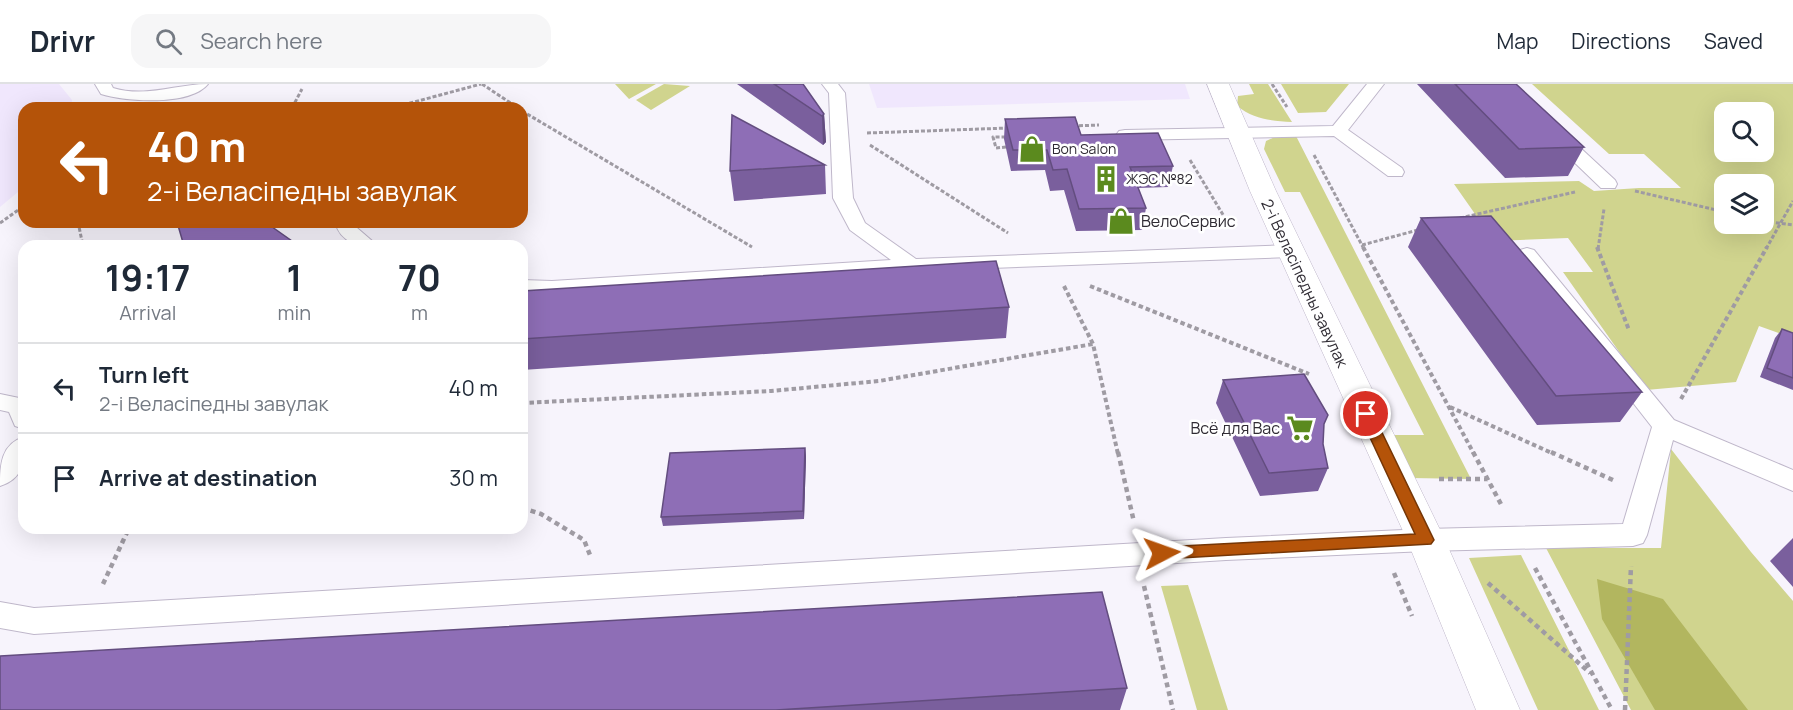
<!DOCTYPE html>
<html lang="en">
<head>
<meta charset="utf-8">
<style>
  body { margin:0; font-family:Manrope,sans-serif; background:#f6f6f7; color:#1f2937; height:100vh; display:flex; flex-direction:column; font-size:22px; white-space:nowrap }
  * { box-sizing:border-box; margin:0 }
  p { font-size:20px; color:#747a83 }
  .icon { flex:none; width:33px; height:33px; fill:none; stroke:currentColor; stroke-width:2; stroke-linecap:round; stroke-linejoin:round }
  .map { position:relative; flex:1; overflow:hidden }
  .panel { position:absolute; left:18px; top:156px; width:510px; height:294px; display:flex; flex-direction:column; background:#fff; border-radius:18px; box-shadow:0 6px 24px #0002 }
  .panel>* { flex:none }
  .banner { position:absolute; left:18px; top:18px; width:510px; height:126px; border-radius:18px; box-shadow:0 6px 24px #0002; background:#b45309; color:#fff; overflow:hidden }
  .fabs { position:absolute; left:1714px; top:18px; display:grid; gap:12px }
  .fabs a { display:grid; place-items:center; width:60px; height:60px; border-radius:12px; background:#fff; box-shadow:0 6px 24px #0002; font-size:30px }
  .pin { position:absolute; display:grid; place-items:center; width:51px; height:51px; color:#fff; margin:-26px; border:3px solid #fff; border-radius:50%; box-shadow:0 2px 6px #0007 }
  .me { position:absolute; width:66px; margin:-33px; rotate:86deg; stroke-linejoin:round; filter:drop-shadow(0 0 4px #0008) }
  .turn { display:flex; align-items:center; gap:21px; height:126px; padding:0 30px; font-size:27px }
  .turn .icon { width:78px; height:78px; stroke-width:2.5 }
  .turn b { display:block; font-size:42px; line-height:51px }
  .eta { display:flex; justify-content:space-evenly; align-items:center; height:102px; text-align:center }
  .eta b { font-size:36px; font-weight:700; line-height:42px }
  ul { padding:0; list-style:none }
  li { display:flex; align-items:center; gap:18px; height:90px; padding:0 30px; border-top:2px solid #e0e1e3 }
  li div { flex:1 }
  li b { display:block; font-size:22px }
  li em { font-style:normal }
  header { display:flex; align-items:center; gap:36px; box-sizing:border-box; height:84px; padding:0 30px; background:#fff; border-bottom:2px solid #e0e1e3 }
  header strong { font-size:28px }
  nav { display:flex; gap:33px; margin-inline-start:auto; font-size:21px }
  .search { width:420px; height:54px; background:#f6f6f7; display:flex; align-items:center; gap:15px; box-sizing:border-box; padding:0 21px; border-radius:18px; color:#747a83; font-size:22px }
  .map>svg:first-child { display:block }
  .built { fill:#f0e7fd }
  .green { fill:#d0d48e; fill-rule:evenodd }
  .forest { fill:#b2b65f }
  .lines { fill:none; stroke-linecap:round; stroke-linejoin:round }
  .service-casing { stroke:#bfb7ca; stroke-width:2 }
  .minor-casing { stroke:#bfb7ca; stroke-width:1 }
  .path-far2 { stroke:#9f9ba3; stroke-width:3; stroke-dasharray:4 2; stroke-linecap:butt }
  .path-far1 { stroke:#9f9ba3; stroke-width:4; stroke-dasharray:4.5 3; stroke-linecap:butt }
  .path { stroke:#9f9ba3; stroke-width:4.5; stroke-dasharray:5 4; stroke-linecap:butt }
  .service { fill:#fff; fill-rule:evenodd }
  .minor { fill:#fff; fill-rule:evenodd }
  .wall { fill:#7a5f9d }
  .shaded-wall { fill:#634d7f }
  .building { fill:#8e6eb6; stroke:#634d7f; stroke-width:1.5 }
  .route { fill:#b45309; stroke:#753606; stroke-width:1.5 }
  .labels { text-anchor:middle; stroke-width:5; stroke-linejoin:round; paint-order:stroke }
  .far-poi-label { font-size:14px; fill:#302c34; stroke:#fff; text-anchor:start }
  .poi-label { font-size:16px; fill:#302c34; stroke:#fff; text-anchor:start }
  .street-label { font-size:16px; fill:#302c34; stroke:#fff }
</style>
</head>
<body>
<header>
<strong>Drivr</strong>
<div class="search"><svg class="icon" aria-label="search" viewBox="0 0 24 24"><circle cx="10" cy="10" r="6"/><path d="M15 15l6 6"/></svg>Search here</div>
<nav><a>Map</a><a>Directions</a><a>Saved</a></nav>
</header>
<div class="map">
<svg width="1793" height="626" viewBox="0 0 1793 626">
  <rect width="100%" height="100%" fill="#f7f4fc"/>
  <path class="built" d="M0 0H59L72 16 71 24H24V103L0 123Z
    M869 0H1185L1190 15 877 24Z"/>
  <path class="green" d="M615 0H656L629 15Z
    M664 0 690 2 651 26 636 16Z
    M1249 0H1268L1292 38C1270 37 1254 35 1237 22L1238 12 1254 10Z
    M1281 0H1349L1326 28 1298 29Z
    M1532 0H1793V254L1759 242 1736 298 1646 306 1563 188H1593L1568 154 1494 157 1454 100 1579 97 1594 107 1639 104H1681L1644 70H1609ZM1725 28H1764V68H1725ZM1725 100H1764V140H1725Z
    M1277 52H1296L1471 395 1411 394 1390 351H1424L1300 108H1285L1264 65 1266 57Z
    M1671 365 1751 468 1793 517V626H1631L1546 464H1661Z
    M1521 471 1599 626H1538L1469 474Z
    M1188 501 1228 626H1197L1161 502Z"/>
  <path class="forest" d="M1597 495 1663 515 1748 626H1655L1602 535Z"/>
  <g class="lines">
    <defs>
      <path id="service" d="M95 0H111L113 4C146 14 176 0 208 0 190 22 126 18 101 10Z
        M822 0H838L845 9 853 114 865 139 916 175 1290 161 1297 163 1300 167 1297 171 1290 173 911 187 552 211 522 210V196L552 197 891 176 850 146 833 114 829 9Z
        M1367 0H1384L1348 46 1402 84 1404 88 1402 92H1388L1334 52 1125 56 1119 55 1116 51 1119 47 1125 46 1333 42Z
        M1555 45 1561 46 1615 96 1617 100 1615 104H1601L1549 54 1546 50 1549 46Z
        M335 138H355L356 143 378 162C359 162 341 160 335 138Z
        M1527 164 1534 166 1674 336 1793 386V407L1673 356 1647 451 1643 459 1633 462 1426 467 1226 476 34 550 0 544V518L34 524 1226 454 1426 445 1623 440 1652 343 1520 174 1517 170 1520 166Z
        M0 310 24 315V345L15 342 9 328 0 326Z
        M24 353C24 376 25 394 0 402 0 381 1 360 24 353Z"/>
      <path id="minor" d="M1207 0H1229L1276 107 1445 456 1520 626H1476L1407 456 1250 107Z"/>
    </defs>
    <use href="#service" class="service-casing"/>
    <use href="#minor" class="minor-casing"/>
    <path class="path-far2" d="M482 0 518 24
      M1272 0 1287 23
      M292 24 302 5
      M392 24 481 0
      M413 24 481 21 514 24
      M522 27 752 163
      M1073 42 1099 41
      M867 49 1009 44
      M870 61 1008 149
      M1006 63 996 64 993 53H1007
      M1314 71 1364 165
      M1190 76 1231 144
      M1635 107 1725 128
      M1460 134 1575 108
      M1764 137 1793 141
      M78 138 83 162
      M0 139 24 122
      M1362 161 1418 146
      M1598 165 1604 125
      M1766 165 1793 117"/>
    <path class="path-far1" d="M1363 163 1474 370
      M1597 163 1629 246
      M1064 202 1093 260 1118 370
      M1090 202 1309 290
      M1681 315 1767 163
      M522 319 771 307 879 297 1093 260
      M1450 323 1554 370"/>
    <path class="path" d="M1118 368 1134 438
      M1473 368 1502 422
      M1551 368 1615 397
      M1439 395H1488
      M522 424 541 430 584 456 590 471
      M1535 484 1612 626
      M1394 489 1412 532
      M1488 499 1590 589
      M103 500 129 444
      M1144 502 1173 626
      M1625 626 1631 482"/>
    <use href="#service" class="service"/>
    <use href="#minor" class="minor"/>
  </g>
  <path class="wall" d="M737 0H803L824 30 826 58 823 61Z
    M1417 0H1516L1584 63 1568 92 1505 94Z
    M1005 35 1081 51 1173 82 1168 103 1138 104 1146 124 1142 146 1076 147 1064 106 1050 107 1045 86 1011 87 1004 55Z
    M825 81 826 110 734 117 730 87Z
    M1421 134 1642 308 1620 338 1537 341 1408 163Z
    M522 207 1009 223 1006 254 522 286Z
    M1782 245 1793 249V306L1760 293 1775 254Z
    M1223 296 1324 341 1323 360 1328 384 1318 407 1260 412 1216 319Z
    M805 364 806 373 804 435 663 442 661 433Z
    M1793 454V503L1770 477Z
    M1127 604 1120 626H0Z"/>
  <path class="shaded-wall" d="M824 30 826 58 823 61 822 32Z
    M805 364 806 373 804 435 803 427Z"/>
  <path class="building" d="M774 0H803L824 30 822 32Z
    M1455 0H1516L1584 63 1519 65Z
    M732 31 825 81 730 87Z
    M1075 33 1081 51 1158 49 1173 82 1130 83 1146 124 1079 125 1067 85 1053 86 1047 66H1013L1005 35Z
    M1491 132 1642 308 1556 312 1421 134Z
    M177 138H265L299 162H184Z
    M996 177 1009 223 522 255V207Z
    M1782 245 1793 249V294L1767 284Z
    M1304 290 1328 331 1324 340 1323 360 1328 384 1269 389 1223 296Z
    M805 364 803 427 661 433 670 369Z
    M1102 508 1127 604 776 626H0V572Z"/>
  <path class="route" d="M1366 325 1373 330 1434 456 1431 460 1162 475 1157 474 1154 469 1157 465 1162 463 1415 450 1359 330Z"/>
  <defs>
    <symbol id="shop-bare" viewBox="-9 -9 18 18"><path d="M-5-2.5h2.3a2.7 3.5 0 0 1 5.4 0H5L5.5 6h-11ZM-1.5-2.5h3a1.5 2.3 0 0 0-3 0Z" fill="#5b8a1e" stroke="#fff" stroke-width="2.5" paint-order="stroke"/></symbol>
    <symbol id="building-bare" viewBox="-9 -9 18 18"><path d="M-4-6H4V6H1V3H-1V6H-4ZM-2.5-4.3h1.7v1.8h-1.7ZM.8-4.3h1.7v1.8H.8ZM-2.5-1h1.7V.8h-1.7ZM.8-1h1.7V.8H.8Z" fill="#5b8a1e" stroke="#fff" stroke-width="2.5" paint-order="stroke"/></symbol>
    <symbol id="supermarket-bare" viewBox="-9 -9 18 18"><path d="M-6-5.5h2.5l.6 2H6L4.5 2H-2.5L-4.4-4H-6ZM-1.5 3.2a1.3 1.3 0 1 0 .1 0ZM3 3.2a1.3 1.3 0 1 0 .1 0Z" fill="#5b8a1e" stroke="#fff" stroke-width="2.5" paint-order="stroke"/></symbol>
  </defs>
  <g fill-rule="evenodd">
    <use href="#shop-bare" x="1013" y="46" width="38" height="38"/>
    <use href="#building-bare" x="1087" y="76" width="38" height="38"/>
    <use href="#shop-bare" x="1102" y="118" width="38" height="38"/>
    <use href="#supermarket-bare" x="1281" y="325" width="38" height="38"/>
  </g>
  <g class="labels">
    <g class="far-poi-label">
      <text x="1052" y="70">Bon Salon</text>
      <text x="1126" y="100">ЖЭС №82</text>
    </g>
    <g class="poi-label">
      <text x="1141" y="143">ВелоСервис</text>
      <text x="1280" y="350" text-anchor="end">Всё для Вас</text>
    </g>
    <g class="street-label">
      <text transform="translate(1305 199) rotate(65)" y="6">2-і Веласіпедны завулак</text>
    </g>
  </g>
</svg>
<div class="fabs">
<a><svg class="icon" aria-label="search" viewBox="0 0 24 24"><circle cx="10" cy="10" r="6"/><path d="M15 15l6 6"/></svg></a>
<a><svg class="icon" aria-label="layers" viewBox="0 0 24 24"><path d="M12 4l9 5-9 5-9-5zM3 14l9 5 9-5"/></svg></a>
</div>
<div class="pin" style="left:1366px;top:330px;background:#d93025"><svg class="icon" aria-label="arrive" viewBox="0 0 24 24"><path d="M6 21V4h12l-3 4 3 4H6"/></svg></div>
<svg class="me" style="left:1162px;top:469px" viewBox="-20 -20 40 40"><path d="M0-17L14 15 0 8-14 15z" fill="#b45309" stroke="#fff" stroke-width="4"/></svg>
<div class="banner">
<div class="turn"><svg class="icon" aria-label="left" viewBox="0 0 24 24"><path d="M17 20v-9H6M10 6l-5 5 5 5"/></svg><div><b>40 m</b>2-і Веласіпедны завулак</div></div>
</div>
<section class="panel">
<div class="eta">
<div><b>19:17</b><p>Arrival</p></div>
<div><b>1</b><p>min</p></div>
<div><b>70</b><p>m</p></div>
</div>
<ul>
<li><svg class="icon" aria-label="left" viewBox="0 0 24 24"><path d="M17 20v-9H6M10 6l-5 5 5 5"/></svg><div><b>Turn left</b><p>2-і Веласіпедны завулак</p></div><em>40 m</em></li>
<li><svg class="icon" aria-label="arrive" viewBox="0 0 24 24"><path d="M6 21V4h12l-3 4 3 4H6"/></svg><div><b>Arrive at destination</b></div><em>30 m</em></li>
</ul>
</section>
</div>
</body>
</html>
